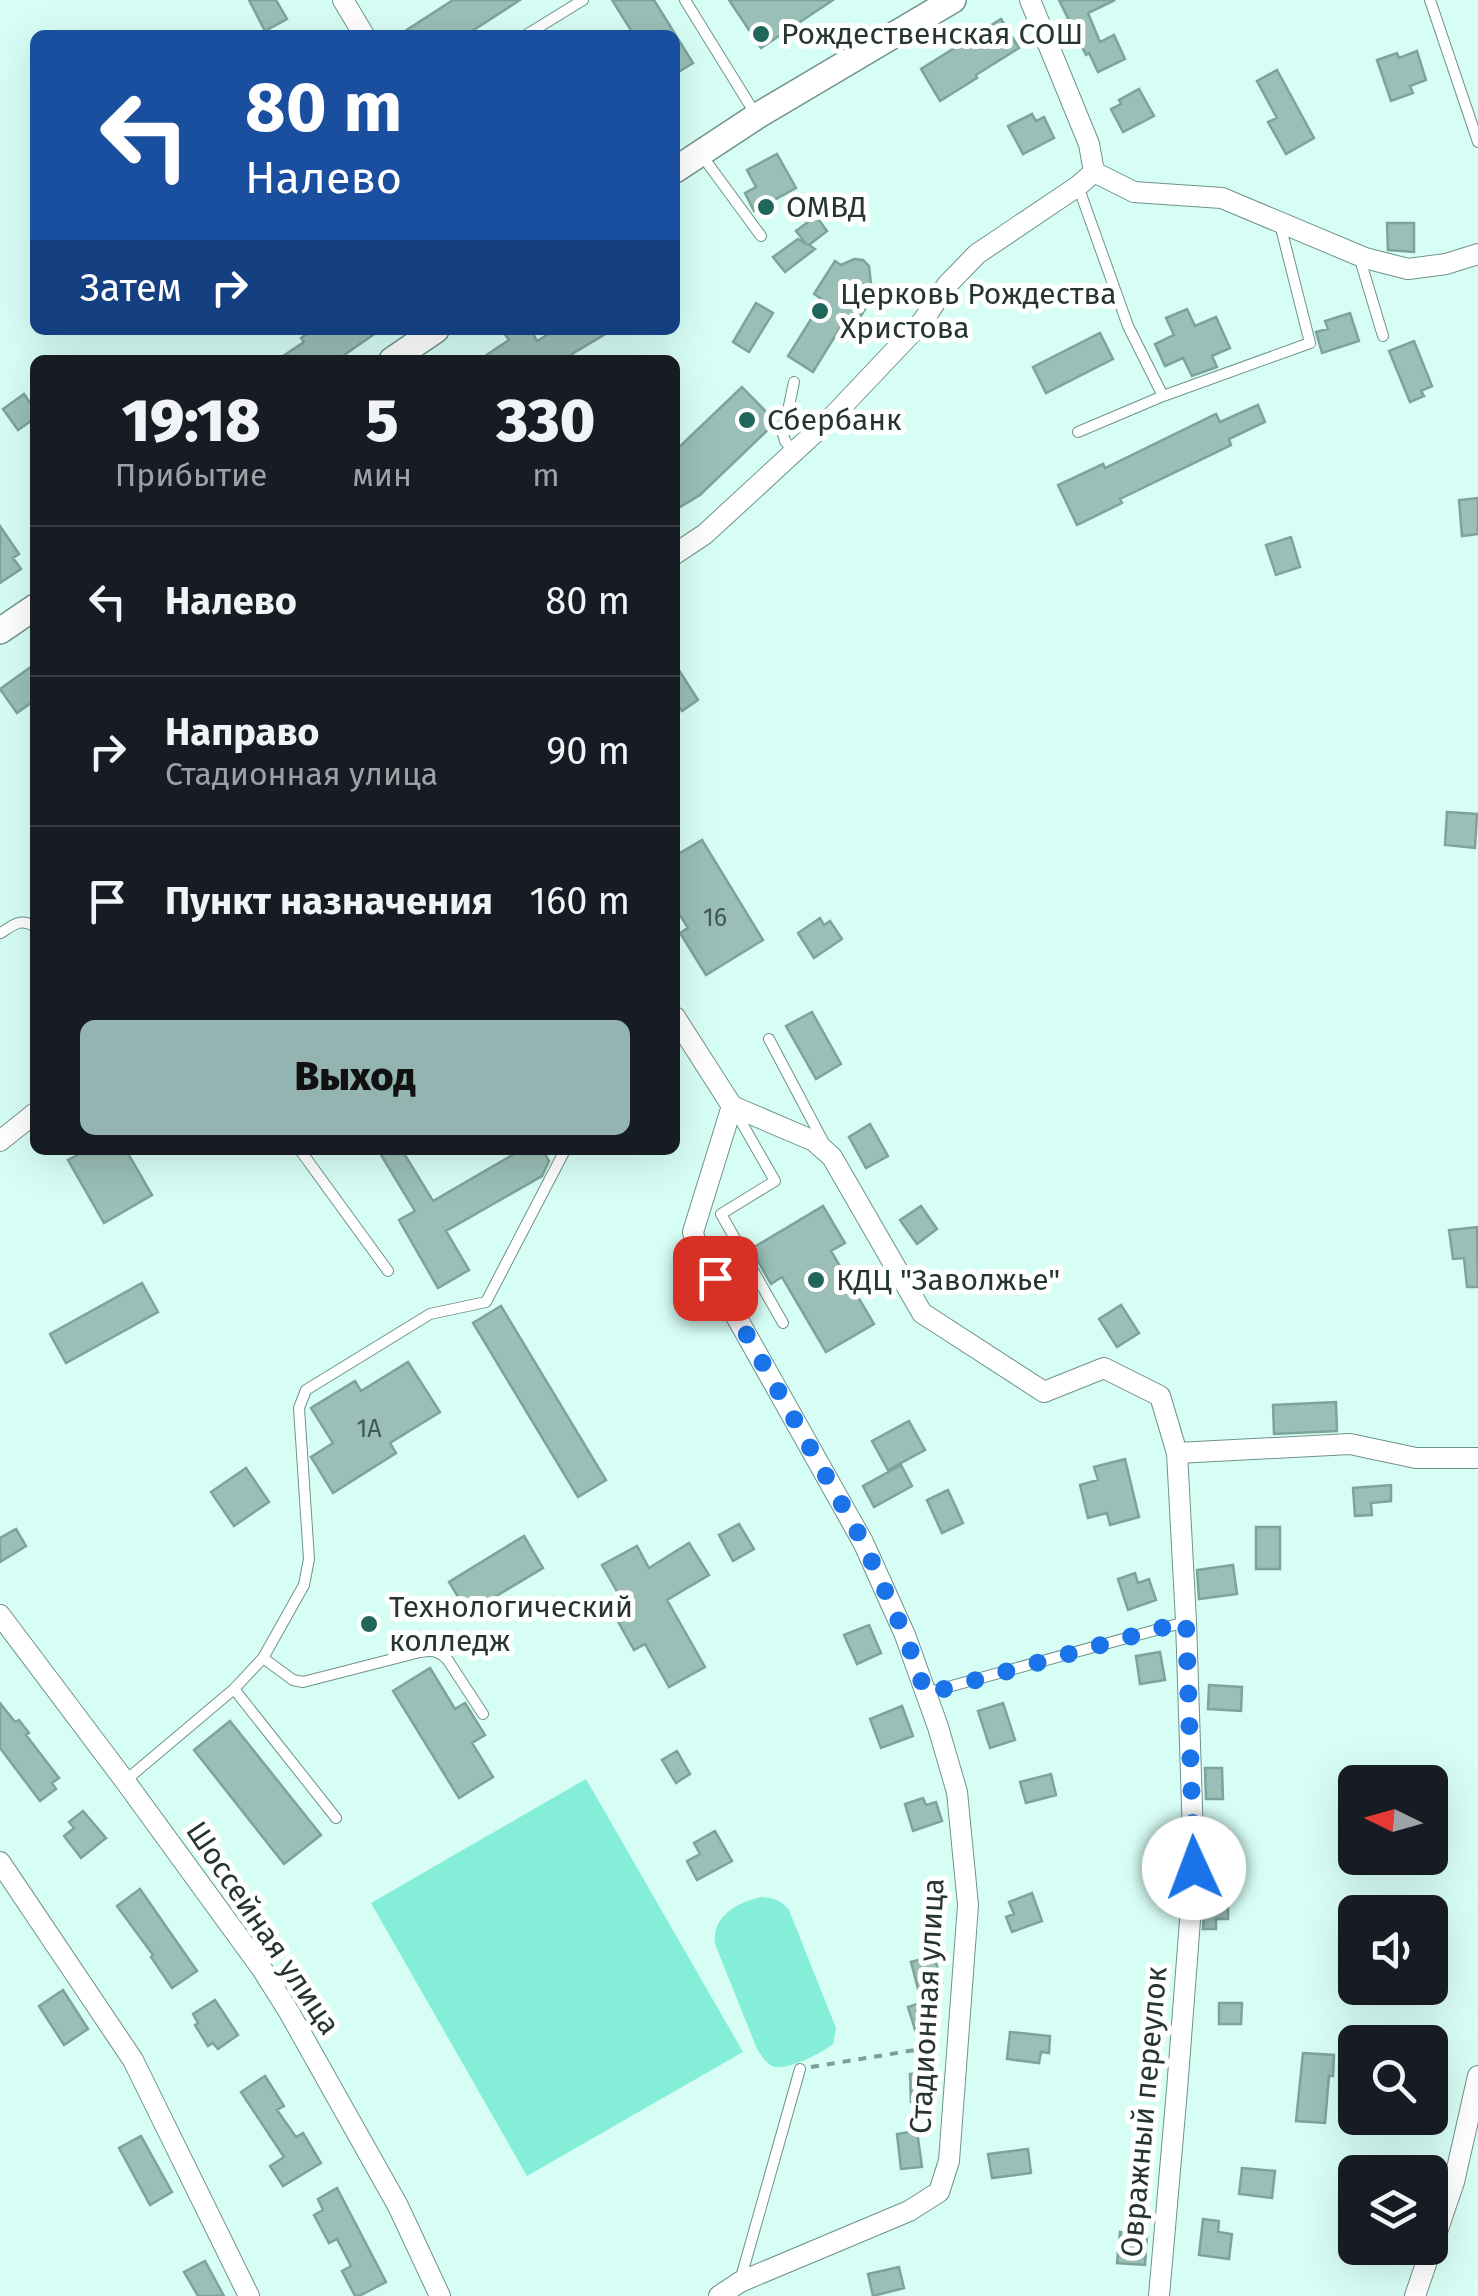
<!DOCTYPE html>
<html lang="ru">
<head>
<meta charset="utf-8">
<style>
  body { margin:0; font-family:"Fira Sans",sans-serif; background:#20242c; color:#f1f3f6; height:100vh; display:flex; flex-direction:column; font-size:38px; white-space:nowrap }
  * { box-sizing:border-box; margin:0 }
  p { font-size:32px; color:#9ea1a6 }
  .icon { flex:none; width:55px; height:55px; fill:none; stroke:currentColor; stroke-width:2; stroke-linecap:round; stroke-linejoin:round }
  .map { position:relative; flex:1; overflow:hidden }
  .sheet { position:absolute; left:30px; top:355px; width:650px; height:800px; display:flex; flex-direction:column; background:#171b24; border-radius:15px; box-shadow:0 10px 40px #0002 }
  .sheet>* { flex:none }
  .guide { position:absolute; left:30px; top:30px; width:650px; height:305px; border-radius:15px; box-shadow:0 10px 40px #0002; background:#1a4fa0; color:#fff; overflow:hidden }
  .needle { width:65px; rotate:275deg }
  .tools { position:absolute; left:1338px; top:1765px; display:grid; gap:20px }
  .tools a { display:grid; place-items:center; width:110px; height:110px; border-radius:15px; background:#171b24; box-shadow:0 10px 40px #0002; font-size:50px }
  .pin { position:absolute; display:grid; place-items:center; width:85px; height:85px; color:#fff; margin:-42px; border-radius:20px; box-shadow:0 5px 15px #0006 }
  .me { position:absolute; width:110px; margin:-55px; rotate:358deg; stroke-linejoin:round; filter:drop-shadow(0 0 8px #0008) }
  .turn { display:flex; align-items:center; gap:35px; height:210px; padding:0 50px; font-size:45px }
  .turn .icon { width:130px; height:130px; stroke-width:2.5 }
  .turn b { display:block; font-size:70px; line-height:85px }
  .then { display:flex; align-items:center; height:95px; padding:0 50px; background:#0003; gap:20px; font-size:38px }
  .eta { display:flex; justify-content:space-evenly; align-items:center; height:170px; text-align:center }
  .eta b { font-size:60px; font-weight:800; line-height:70px }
  .cta { display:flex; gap:20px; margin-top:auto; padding:20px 50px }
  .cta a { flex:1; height:115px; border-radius:15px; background:#93b4b0; color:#111; font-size:40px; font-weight:800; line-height:115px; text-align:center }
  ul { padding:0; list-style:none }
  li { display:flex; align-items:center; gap:30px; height:150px; padding:0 50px; border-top:2px solid #363941 }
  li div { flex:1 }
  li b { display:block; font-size:38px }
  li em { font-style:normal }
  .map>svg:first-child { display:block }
  .green { fill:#84eed9 }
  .building { fill:#99bfb6; stroke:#7ea39b; stroke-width:2.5 }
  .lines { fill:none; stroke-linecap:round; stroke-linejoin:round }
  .service-casing { stroke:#6f938b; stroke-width:12 }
  .minor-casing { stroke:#6f938b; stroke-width:22 }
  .tertiary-casing { stroke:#6f938b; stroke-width:28 }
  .path { stroke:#829d97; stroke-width:4; stroke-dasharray:8 8; stroke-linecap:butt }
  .service { stroke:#fff; stroke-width:10 }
  .minor { stroke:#fff; stroke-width:20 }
  .tertiary { stroke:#fff; stroke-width:25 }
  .route { stroke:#1a73e8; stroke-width:18; stroke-dasharray:0 32.4 }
  .poi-dot { fill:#20675b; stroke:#fff; stroke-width:4 }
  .labels { text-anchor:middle; stroke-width:10; stroke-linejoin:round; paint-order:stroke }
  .number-label { font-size:25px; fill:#435853 }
  .poi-label { font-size:30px; fill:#263532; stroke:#fff; text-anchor:start }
  .street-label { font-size:30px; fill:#263532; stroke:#fff }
</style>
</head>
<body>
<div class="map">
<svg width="1478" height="2296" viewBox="0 0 1478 2296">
  <rect width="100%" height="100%" fill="#d7fef5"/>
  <path class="green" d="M586 1779 743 2052 527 2176 371 1903Z
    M761 1897C773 1898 781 1900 789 1910L836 2028 833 2044C822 2053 790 2069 776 2067 766 2065 762 2056 757 2049L715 1944C712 1916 736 1903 761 1897Z"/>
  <path class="building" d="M249 0H276L287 19 265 31Z
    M453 0H520L466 35H399Z
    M612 0H654L693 63 675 74V35H634Z
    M729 0H833L761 48Z
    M1059 0H1115L1088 13 1100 42 1114 35 1125 59 1098 72 1089 53 1086 55Z
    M1001 19 1019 48 976 75 977 78 940 101 921 69Z
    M1417 51 1426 80 1410 86 1413 93 1391 101 1377 60 1397 53 1399 58Z
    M1277 70 1314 138 1286 154 1268 122 1277 118 1257 81Z
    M1139 89 1154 116 1123 132 1111 109 1121 104 1119 100Z
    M1032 114 1036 121 1044 117 1054 138 1023 154 1008 126Z
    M777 154 796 188 754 211 745 193 756 187 747 170Z
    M816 216 827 231 809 245 815 249 785 272 773 257 798 239 807 245 796 231Z
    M1387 223H1414V252L1388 250Z
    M854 259 863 260 869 266 871 284 878 289 857 322 848 315 813 372 788 356 823 300 814 294 835 261 841 265Z
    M756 303 773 313 749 352 733 342Z
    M1187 309 1195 326 1216 317 1230 348 1212 356 1217 367 1192 376 1183 358 1165 366 1155 344 1174 335 1166 318Z
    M1350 313 1359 341 1322 353 1316 332 1328 329 1325 321Z
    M312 330H380L337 360H277L304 342 301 338Z
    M502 330H531L537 341 555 330H612L562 360H479L509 340Z
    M1100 333 1113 359 1046 393 1033 367Z
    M1414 341 1432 386 1421 391 1424 396 1410 402 1389 351Z
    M742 387 776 422 700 495 675 510V451Z
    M24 394 35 410V418L18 430 3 409Z
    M1258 405 1265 422 1229 439 1231 445 1120 499 1122 503 1077 525 1058 485 1103 464 1105 468 1216 414 1220 422Z
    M1478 498V534L1462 536 1459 500Z
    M0 526 19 554 13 558 21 569 0 583Z
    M1291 537 1300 567 1276 575 1266 545Z
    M35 664V700L17 713 0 689Z
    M675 664 698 700 682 711 675 701Z
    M1447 812 1477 814 1475 848 1445 845Z
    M702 840 763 940 706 975 680 933 688 928 675 907V856Z
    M820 918 824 925 830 921 842 939 814 958 798 933Z
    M812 1012 841 1064 816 1079 786 1026Z
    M870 1124 888 1156 866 1168 849 1137Z
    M87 1150H126L152 1195 104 1223 68 1160Z
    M378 1150H402L433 1201 521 1150H543L549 1161 542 1176 446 1231 469 1270 438 1288 399 1220 415 1211Z
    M823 1206 845 1243 831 1251 874 1324 826 1352 782 1277 771 1284 751 1249Z
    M921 1206 937 1229 917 1244 900 1220Z
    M1477 1227 1478 1287H1467L1464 1258 1453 1259 1449 1230Z
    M142 1283 158 1312 66 1363 50 1334Z
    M1121 1305 1139 1333 1117 1347 1099 1319Z
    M501 1306 606 1480 578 1497 473 1323Z
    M408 1362 440 1412 390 1443 396 1453 333 1493 311 1457 333 1443 311 1408 355 1381 361 1391Z
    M1336 1402 1337 1431 1274 1434 1273 1405Z
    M909 1421 925 1450 888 1470 872 1441Z
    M1125 1459 1139 1517 1110 1525 1107 1513 1088 1518 1080 1485 1098 1480 1094 1467Z
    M901 1465 912 1486 874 1507 863 1486Z
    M246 1468 269 1502 234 1526 211 1492Z
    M1391 1485V1501L1371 1503 1372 1515 1355 1516 1353 1488Z
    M948 1490 963 1523 942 1533 927 1500Z
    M739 1524 754 1549 733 1561 719 1535Z
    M1256 1527H1280V1569H1256Z
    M16 1529 26 1546 0 1562V1538Z
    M524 1536 543 1568 468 1613 449 1582Z
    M689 1543 709 1575 667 1600 705 1667 669 1687 645 1644 634 1650 616 1618 628 1611 602 1565 637 1546 649 1568Z
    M1233 1565 1237 1594 1199 1599 1197 1570Z
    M1135 1573 1138 1583 1149 1579 1156 1600 1128 1610 1118 1579Z
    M869 1625 881 1653 857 1664 844 1635Z
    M1160 1652 1165 1680 1140 1684 1136 1656Z
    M430 1668 455 1709 465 1703 485 1735 472 1743 493 1777 459 1798 393 1691Z
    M1209 1685 1242 1687 1241 1711 1208 1709Z
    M0 1703 15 1722 19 1720 29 1733 26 1735 59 1778 52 1783 56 1789 40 1801 0 1748Z
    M1003 1703 1015 1740 990 1748 978 1711Z
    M902 1706 913 1736 881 1748 870 1719Z
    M230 1721 321 1835 284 1864 194 1750Z
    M677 1751 690 1774 676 1783 662 1760Z
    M1205 1768H1222L1223 1799H1206Z
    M1051 1774 1056 1795 1026 1803 1020 1782Z
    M923 1798 926 1805 936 1802 942 1821 913 1831 905 1804Z
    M83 1811 106 1838 81 1858 64 1836 74 1828 69 1822Z
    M1228 1830V1854L1207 1855V1831Z
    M715 1831 732 1861 697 1880 687 1861 700 1854 694 1843Z
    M140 1889 197 1971 172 1988 151 1957 153 1955 117 1906Z
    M1032 1893 1042 1921 1012 1932 1006 1917 1014 1914 1009 1902Z
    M1205 1900H1228V1919H1216V1929H1203Z
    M934 1956 942 1983 918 1989 911 1962Z
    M63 1990 88 2029 64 2045 39 2006Z
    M215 2000 238 2035 218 2049 213 2043 208 2046 195 2025 198 2023 193 2014Z
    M929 2000 939 2028 917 2036 908 2007Z
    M1219 2003H1242L1241 2024H1219Z
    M1010 2032 1050 2036 1049 2053 1041 2052 1039 2063 1007 2059Z
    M1303 2053 1334 2055 1333 2076H1329L1325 2123 1296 2121Z
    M931 2073 932 2101 911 2102 910 2074Z
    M265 2076 284 2106 277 2110 296 2137 303 2133 321 2163 283 2186 270 2166 284 2157 241 2092Z
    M917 2131 922 2167 901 2169 897 2134Z
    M141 2136 172 2192 150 2205 119 2148Z
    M1028 2149 1031 2173 992 2178 988 2154Z
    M1242 2168 1275 2171 1272 2198 1239 2194Z
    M337 2188 386 2282 359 2296H355L342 2271 351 2266 337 2239 329 2243 314 2215 323 2210 318 2199Z
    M1203 2219 1219 2221 1218 2232 1232 2234 1229 2259 1199 2255Z
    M1120 2232 1147 2235 1145 2265 1117 2263Z
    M205 2261 224 2296H198L184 2272Z
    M899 2267 904 2288 873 2296 868 2274Z"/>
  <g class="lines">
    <defs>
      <path id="service" d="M685 0 756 115
        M1430 0 1478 142
        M526 35 583 0
        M700 153 761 236
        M1078 186 1128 326 1163 396
        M1359 256 1383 336
        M1078 432 1163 396 1310 343 1280 224
        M794 452 785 441 783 434 794 382
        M1 933C14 924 21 918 35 927
        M769 1039 824 1143
        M735 1111 775 1181 721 1214 783 1323
        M300 1150 388 1271
        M263 1658 293 1680 303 1682 420 1652C432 1650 437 1650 447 1659L483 1714
        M234 1689 263 1658 304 1585 309 1559 299 1408 306 1390 430 1314 486 1302 565 1150
        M926 1693 1185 1622
        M126 1780 234 1689 336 1818
        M740 2281 800 2069"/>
      <path id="minor" d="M343 0 364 35
        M1094 172 1134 192 1222 198 1365 258 1408 269 1446 264 1478 254
        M675 554 705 534 833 416 922 322 947 285 977 254 1078 186 1094 172 1089 144 1030 0
        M675 1017 732 1106 814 1141 832 1157 922 1313 1044 1392 1104 1368 1160 1396 1177 1453 1350 1444 1416 1458H1478
        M0 1141 35 1113
        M0 1615 125 1781 262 1969 289 2012 398 2206 440 2296
        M0 1862 133 2060 249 2296
        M719 2296 740 2282 909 2211 939 2192 949 2161 968 1905 957 1792 938 1727 905 1635 863 1542 696 1245 693 1232 732 1106
        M1159 2296 1177 2090 1194 1868 1186 1621 1177 1453
        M1415 2296 1454 2182 1478 2076"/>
      <path id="tertiary" d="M675 170 757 116 953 0
        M392 360 436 330
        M0 631 35 607"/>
    </defs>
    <use href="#service" class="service-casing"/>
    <use href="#minor" class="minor-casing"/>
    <use href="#tertiary" class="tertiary-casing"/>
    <path class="path" d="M811 2067 940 2046"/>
    <use href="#service" class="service"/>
    <use href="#minor" class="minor"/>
    <use href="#tertiary" class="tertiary"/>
  </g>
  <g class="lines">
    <path class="route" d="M715 1278 863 1542 905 1635 926 1694 1186 1621 1194 1868"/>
  </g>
  <g class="poi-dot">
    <circle cx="761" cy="34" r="10"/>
    <circle cx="766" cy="207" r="10"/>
    <circle cx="820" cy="311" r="10"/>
    <circle cx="747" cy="420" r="10"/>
    <circle cx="816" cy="1280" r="10"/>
    <circle cx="369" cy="1624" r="10"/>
  </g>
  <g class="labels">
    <g class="number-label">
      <text x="715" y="926">16</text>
      <text x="369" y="1437">1А</text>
    </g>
    <g class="poi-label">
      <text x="781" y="44">Рождественская СОШ</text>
      <text x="786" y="217">ОМВД</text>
      <text x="840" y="304">Церковь Рождества<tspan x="840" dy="34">Христова</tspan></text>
      <text x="767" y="430">Сбербанк</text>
      <text x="836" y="1290">КДЦ "Заволжье"</text>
      <text x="389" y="1617">Технологический<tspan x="389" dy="34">колледж</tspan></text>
    </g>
    <g class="street-label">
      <text transform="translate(263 1928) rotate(56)" y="10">Шоссейная улица</text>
      <text transform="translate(927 2006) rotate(-87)" y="10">Стадионная улица</text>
      <text transform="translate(1144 2112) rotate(-85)" y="10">Овражный переулок</text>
    </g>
  </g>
</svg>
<div class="tools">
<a><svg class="needle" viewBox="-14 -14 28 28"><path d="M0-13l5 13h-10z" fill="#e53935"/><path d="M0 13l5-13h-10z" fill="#9ea1a6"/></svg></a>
<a><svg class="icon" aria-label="sound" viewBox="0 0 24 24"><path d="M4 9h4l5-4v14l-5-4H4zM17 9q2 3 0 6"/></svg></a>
<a><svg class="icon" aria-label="search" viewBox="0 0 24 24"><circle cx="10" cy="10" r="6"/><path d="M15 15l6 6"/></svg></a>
<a><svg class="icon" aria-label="layers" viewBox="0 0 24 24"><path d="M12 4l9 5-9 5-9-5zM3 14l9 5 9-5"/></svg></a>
</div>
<div class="pin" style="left:715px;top:1278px;background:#d93025"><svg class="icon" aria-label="arrive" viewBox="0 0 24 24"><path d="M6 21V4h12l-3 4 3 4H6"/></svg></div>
<svg class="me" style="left:1194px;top:1868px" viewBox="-20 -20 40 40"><circle r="19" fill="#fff"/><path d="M0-13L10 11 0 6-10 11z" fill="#1a73e8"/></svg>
<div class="guide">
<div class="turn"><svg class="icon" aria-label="left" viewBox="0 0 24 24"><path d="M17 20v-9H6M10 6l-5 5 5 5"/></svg><div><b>80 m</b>Налево</div></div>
<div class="then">Затем<svg class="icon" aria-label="right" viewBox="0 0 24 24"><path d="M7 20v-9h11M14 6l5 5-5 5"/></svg></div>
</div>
<section class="sheet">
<div class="eta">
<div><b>19:18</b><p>Прибытие</p></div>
<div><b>5</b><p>мин</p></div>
<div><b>330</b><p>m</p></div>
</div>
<ul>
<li><svg class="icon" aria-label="left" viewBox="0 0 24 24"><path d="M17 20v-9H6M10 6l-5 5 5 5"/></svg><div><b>Налево</b></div><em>80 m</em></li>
<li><svg class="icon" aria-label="right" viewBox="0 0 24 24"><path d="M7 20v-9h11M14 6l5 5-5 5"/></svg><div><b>Направо</b><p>Стадионная улица</p></div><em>90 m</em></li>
<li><svg class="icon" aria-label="arrive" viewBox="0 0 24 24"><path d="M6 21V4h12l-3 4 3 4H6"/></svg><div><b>Пункт назначения</b></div><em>160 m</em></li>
</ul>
<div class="cta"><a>Выход</a></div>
</section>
</div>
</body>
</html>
